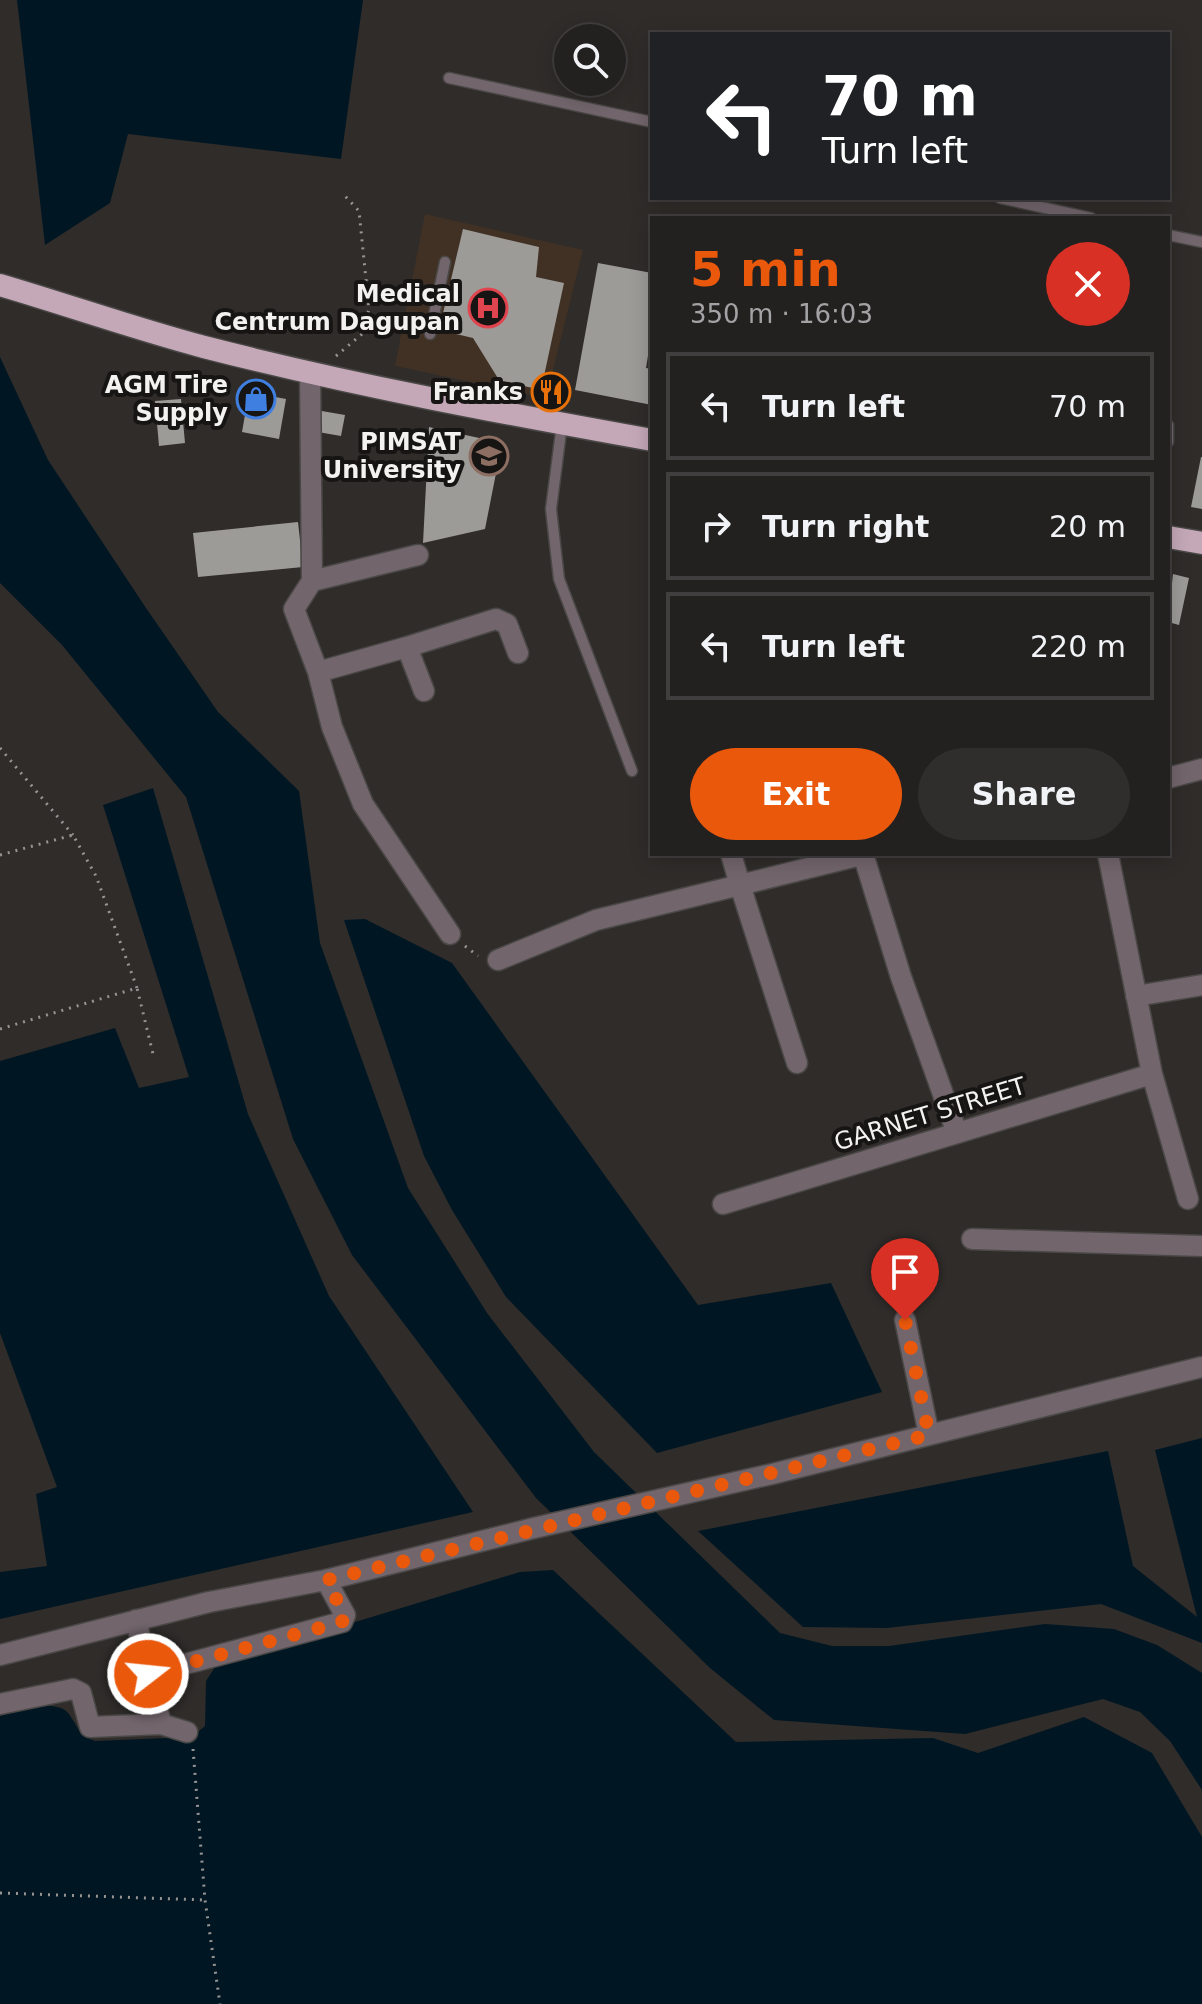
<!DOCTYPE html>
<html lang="en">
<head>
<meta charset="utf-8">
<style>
  body { margin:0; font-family:"DejaVu Sans",sans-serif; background:#2f2e2d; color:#f1f3f6; height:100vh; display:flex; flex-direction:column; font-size:30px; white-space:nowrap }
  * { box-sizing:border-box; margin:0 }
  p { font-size:26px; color:#a3a3a5 }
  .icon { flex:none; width:44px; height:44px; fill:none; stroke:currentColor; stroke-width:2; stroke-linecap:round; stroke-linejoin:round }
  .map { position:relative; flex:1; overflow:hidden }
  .sheet { position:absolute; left:650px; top:216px; width:520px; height:640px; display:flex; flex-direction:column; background:#232120; border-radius:0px; box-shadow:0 4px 20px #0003,0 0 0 2px #403e3e }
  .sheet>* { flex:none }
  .hud { position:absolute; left:650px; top:32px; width:520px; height:168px; border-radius:0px; box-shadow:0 4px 20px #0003,0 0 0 2px #403e3e; background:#202124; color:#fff; overflow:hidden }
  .fabs { position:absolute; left:554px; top:24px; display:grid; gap:16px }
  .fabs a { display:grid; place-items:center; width:72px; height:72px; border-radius:50%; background:#232120; box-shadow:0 4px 20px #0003,0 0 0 2px #403e3e; font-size:40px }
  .pin { position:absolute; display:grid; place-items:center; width:68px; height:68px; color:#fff; margin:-82px -34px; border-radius:50% 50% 50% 0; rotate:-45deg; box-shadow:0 0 8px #0007 }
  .pin .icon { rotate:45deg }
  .me { position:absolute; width:88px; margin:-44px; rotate:74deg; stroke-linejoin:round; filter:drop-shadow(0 0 6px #0008) }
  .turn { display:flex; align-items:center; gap:28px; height:168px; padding:0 40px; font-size:36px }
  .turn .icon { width:104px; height:104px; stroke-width:2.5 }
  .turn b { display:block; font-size:56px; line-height:68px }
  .round { display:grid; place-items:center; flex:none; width:84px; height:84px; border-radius:42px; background:#2f2e2d }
  .summary { display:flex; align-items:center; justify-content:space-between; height:136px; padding:0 40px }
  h1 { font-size:48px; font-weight:700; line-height:60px; color:#ea580c }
  .primary-button { display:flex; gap:16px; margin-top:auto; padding:16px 40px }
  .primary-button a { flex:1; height:92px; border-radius:48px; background:#ea580c; color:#fff; font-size:32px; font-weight:700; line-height:92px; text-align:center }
  .primary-button a+a { background:#2f2e2d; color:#f1f3f6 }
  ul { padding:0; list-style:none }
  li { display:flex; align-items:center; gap:24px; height:108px; margin:0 16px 12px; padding:0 24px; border:4px solid #403e3e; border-radius:0px }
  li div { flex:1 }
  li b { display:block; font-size:30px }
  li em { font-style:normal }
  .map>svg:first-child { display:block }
  .medical { fill:#403124 }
  .water { fill:#001723 }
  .building { fill:#9d9b98 }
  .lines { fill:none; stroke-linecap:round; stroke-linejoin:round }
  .service-casing { stroke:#4a4846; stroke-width:13 }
  .minor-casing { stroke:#4a4846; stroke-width:23 }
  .trunk-casing { stroke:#4a4846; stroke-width:25 }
  .path { stroke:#979593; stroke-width:3; stroke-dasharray:2 6; stroke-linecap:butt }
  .service { stroke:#72656c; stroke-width:10 }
  .minor { stroke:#72656c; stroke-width:20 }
  .trunk { stroke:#c4a8b8; stroke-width:22 }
  .route { stroke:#ea580c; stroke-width:14; stroke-dasharray:0 25.2 }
  .labels { text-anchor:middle; stroke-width:8; stroke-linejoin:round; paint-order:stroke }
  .poi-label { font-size:24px; font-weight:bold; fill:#f3f2f1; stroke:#161514; text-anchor:end }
  .street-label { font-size:24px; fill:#f3f2f1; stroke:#161514 }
</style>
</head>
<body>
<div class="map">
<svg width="1202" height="2004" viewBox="0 0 1202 2004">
  <rect width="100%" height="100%" fill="#2f2c2a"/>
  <path class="medical" d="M425 214 583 250 546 398 395 366Z"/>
  <path class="water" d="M17 0H363L341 159 128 134 110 203 45 245Z
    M0 357 48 460 146 608 218 712 299 791 320 943 408 1188 487 1313 594 1452 780 1633 832 1646H889L1045 1624 1114 1629 1157 1645 1202 1673V1790L1170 1741 1140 1712 1103 1699 965 1734 774 1720 710 1668 536 1498 352 1255 293 1139 186 797 62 645 0 583Z
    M153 788 248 1114 329 1296 473 1512 0 1619V1572L47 1566 36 1494 57 1487 0 1333V1061L115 1028 139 1088 189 1077 103 805Z
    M365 919 452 963 698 1305 831 1283 882 1392 657 1453 506 1297 452 1210 424 1156 344 920Z
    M1202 1438V1643L1101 1604 887 1628 803 1627 698 1531 1108 1451 1133 1566 1197 1617 1155 1450Z
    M553 1570 736 1742 933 1738 978 1753 1084 1717 1152 1753 1202 1837V2004H0V1716C17 1712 56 1697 69 1714 78 1727 79 1735 95 1741L192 1737 205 1726 206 1681 217 1664 520 1572Z"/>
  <path class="building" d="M463 229 539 247 536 277 564 283 541 390 499 380 473 338 439 330Z
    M598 263 652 273V331L646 368 652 369V405L575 390Z
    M249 392 286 399 279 439 242 432Z
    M181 399 185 443 159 446 155 401Z
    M316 410 345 415 341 436 312 431Z
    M429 427 502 443 485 529 423 543Z
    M1201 457H1202V509L1191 507Z
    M298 522 303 567 198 577 193 533Z
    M1173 574 1189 578 1179 625 1168 622Z"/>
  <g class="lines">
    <defs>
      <path id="service" d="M449 78 652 122
        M1000 198 1091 218
        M1168 235 1202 242
        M430 334 445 262
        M562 424 551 509 559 579 632 771
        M1168 425V442"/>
      <path id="minor" d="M310 372 312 581 294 609 318 672 332 727 363 804 450 934
        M312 581 418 555
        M407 647 496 619 507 624 518 653
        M318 672 407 647 424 691
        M1168 778 1202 769
        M731 854 740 885 865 854
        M863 854 901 977 957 1133
        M1108 854 1152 1074 1188 1199
        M498 960 596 920 740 885 797 1063
        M1136 996 1202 985
        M723 1204 1152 1074
        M972 1239 1202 1246
        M905 1320 929 1435
        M0 1655 209 1602 326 1580 534 1528 772 1474 1202 1367
        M148 1674 342 1622 345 1615 326 1580
        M0 1704 73 1689 81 1693 90 1727 161 1724 136 1620
        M161 1724 187 1732"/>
      <path id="trunk" d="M0 285C68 305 136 329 204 347 352 385 502 413 652 440
        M1168 537 1202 543"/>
    </defs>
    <use href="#service" class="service-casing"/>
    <use href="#minor" class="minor-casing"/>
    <use href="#trunk" class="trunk-casing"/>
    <path class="path" d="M336 356 362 334 369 309 359 211 345 196
      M0 748 73 835
      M0 855 73 835 96 876 137 988
      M465 946 478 956
      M0 1029 137 988 154 1058
      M193 1749 205 1900 220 2004
      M0 1893 205 1900"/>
    <use href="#service" class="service"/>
    <use href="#minor" class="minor"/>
    <use href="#trunk" class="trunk"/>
  </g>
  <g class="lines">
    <path class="route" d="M148 1674 342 1622 345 1615 326 1580 929 1435 905 1320"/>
  </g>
  <defs>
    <symbol id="hospital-ring" viewBox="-11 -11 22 22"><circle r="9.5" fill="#161514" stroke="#e0444e" stroke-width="1.5"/><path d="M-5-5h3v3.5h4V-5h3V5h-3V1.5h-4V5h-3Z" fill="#e0444e"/></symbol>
    <symbol id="restaurant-ring" viewBox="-11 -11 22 22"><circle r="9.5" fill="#161514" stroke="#e8710a" stroke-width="1.5"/><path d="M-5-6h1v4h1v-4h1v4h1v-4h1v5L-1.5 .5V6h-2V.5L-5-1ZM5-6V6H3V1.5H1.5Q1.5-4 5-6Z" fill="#e8710a"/></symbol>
    <symbol id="shop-ring" viewBox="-11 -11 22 22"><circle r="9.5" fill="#161514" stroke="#3f7fe0" stroke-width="1.5"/><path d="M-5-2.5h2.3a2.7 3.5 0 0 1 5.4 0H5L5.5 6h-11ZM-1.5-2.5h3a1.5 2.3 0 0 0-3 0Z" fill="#3f7fe0"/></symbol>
    <symbol id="university-ring" viewBox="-11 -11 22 22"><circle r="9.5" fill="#161514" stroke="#8d6e63" stroke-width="1.5"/><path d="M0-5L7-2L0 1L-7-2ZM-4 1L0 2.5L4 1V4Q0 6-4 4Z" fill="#8d6e63"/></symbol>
  </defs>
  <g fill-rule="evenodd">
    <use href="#hospital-ring" x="466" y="286" width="44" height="44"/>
    <use href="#restaurant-ring" x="529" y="370" width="44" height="44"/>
    <use href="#shop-ring" x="234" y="377" width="44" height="44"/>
    <use href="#university-ring" x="467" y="434" width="44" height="44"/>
  </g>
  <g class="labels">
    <g class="poi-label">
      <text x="460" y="302">Medical<tspan x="460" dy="28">Centrum Dagupan</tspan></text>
      <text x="228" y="393">AGM Tire<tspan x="228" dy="28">Supply</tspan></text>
      <text x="523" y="400">Franks</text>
      <text x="461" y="450">PIMSAT<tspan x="461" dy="28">University</tspan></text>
    </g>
    <g class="street-label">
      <text transform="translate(930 1114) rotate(-17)" y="8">GARNET STREET</text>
    </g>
  </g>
</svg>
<div class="fabs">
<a><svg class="icon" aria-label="search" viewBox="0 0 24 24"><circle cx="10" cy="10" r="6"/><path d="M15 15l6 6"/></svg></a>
</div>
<div class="pin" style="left:905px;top:1320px;background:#d93025"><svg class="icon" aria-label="arrive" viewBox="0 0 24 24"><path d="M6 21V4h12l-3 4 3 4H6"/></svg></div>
<svg class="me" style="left:148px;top:1674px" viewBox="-20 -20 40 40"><circle r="17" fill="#ea580c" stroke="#fff" stroke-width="3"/><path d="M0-11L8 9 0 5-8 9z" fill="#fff"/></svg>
<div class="hud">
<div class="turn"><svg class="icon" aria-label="left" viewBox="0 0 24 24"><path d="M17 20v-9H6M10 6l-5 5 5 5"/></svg><div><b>70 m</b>Turn left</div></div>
</div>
<section class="sheet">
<div class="summary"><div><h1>5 min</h1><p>350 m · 16:03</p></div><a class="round" style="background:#d93025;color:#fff"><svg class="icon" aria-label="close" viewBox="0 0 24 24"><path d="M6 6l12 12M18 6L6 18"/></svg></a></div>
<ul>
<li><svg class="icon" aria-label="left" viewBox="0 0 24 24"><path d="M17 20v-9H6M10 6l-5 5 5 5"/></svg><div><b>Turn left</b></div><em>70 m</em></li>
<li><svg class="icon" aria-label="right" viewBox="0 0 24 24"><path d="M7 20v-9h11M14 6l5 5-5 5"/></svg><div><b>Turn right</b></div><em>20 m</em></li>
<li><svg class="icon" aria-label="left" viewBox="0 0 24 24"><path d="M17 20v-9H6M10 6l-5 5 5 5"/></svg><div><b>Turn left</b></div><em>220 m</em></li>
</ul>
<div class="primary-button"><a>Exit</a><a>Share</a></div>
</section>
</div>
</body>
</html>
